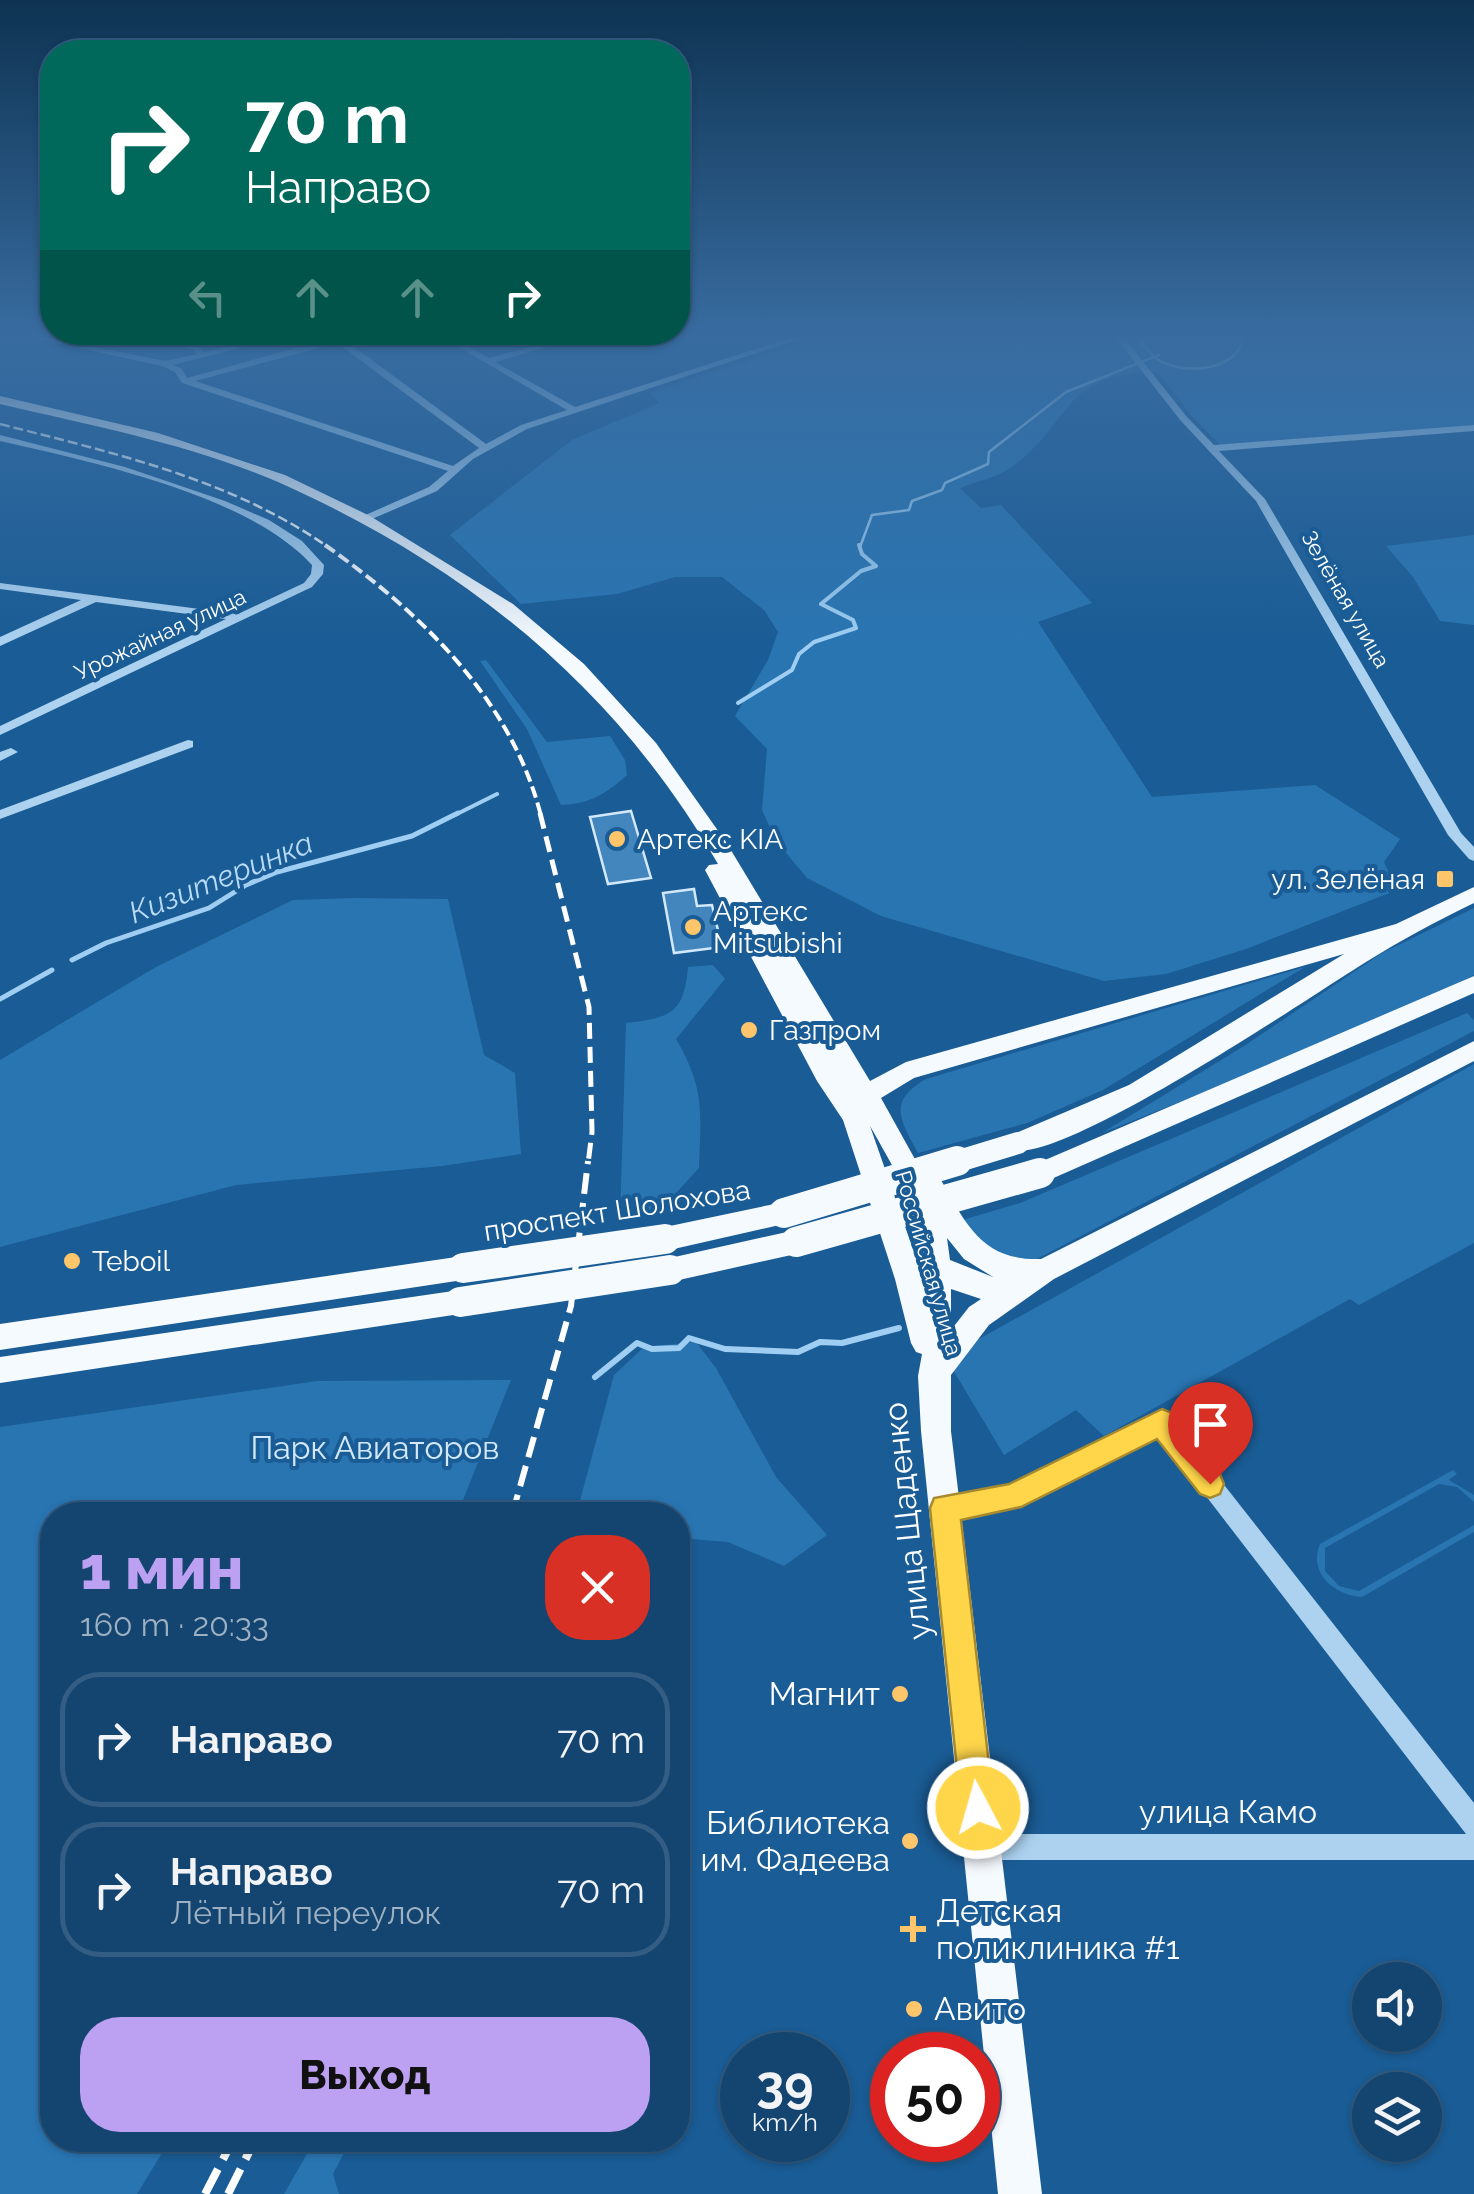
<!DOCTYPE html>
<html lang="ru">
<head>
<meta charset="utf-8">
<style>
  body { margin:0; font-family:Raleway,sans-serif; background:#214f78; color:#f1f3f6; height:100vh; display:flex; flex-direction:column; font-size:38px; white-space:nowrap }
  * { box-sizing:border-box; margin:0 }
  p { font-size:32px; color:#9db1c3 }
  .icon { flex:none; width:55px; height:55px; fill:none; stroke:currentColor; stroke-width:2; stroke-linecap:round; stroke-linejoin:round }
  .map { position:relative; flex:1; overflow:hidden }
  .sheet { position:absolute; left:40px; top:1502px; width:650px; height:650px; display:flex; flex-direction:column; background:#144570; border-radius:40px; box-shadow:0 2px 8px #0004,0 0 0 2px #335d83 }
  .sheet>* { flex:none }
  .guide { position:absolute; left:40px; top:40px; width:650px; height:305px; border-radius:40px; box-shadow:0 2px 8px #0004,0 0 0 2px #335d83; background:#00695c; color:#fff; overflow:hidden }
  .controls { position:absolute; left:1352px; top:1962px; display:grid; gap:20px }
  .controls a { display:grid; place-items:center; width:90px; height:90px; border-radius:50%; background:#144570; box-shadow:0 2px 8px #0004,0 0 0 2px #335d83; font-size:50px }
  .speed { position:absolute; left:720px; top:2032px; display:flex; gap:20px; font-size:50px; font-weight:700; text-align:center }
  .speed>* { display:grid; place-content:center; width:130px; height:130px; border-radius:50%; background:#144570; box-shadow:0 2px 8px #0004,0 0 0 2px #335d83; line-height:1 }
  .speed small { font-size:25px; font-weight:400 }
  .speed .limit { border:15px solid #d22; background:#fff; color:#111 }
  .pin { position:absolute; display:grid; place-items:center; width:85px; height:85px; color:#fff; margin:-102px -42px; border-radius:50% 50% 50% 0; rotate:-45deg; box-shadow:0 0 10px #0007 }
  .pin .icon { rotate:45deg }
  .me { position:absolute; width:110px; margin:-55px; rotate:354deg; stroke-linejoin:round; filter:drop-shadow(0 0 8px #0008) }
  .turn { display:flex; align-items:center; gap:35px; height:210px; padding:0 40px; font-size:45px }
  .turn .icon { width:130px; height:130px; stroke-width:2.5 }
  .turn b { display:block; font-size:70px; line-height:85px }
  .lanes { display:flex; align-items:center; height:95px; padding:0 40px; background:#0003; justify-content:center; gap:50px; direction:ltr }
  .lanes .off { opacity:.35 }
  .round { display:grid; place-items:center; flex:none; width:105px; height:105px; border-radius:40px; background:#214f78 }
  .overview { display:flex; align-items:center; justify-content:space-between; height:170px; padding:0 40px }
  h1 { font-size:60px; font-weight:800; line-height:75px; color:#bca0f2 }
  .cta { display:flex; gap:20px; margin-top:auto; padding:20px 40px }
  .cta a { flex:1; height:115px; border-radius:40px; background:#bca0f2; color:#111; font-size:40px; font-weight:800; line-height:115px; text-align:center }
  ul { padding:0; list-style:none }
  li { display:flex; align-items:center; gap:30px; height:135px; margin:0 20px 15px; padding:0 20px; border:5px solid #335d83; border-radius:40px }
  li div { flex:1 }
  li b { display:block; font-size:38px }
  li em { font-style:normal }
  .map>svg:first-child { display:block }
  .green { fill:#2975b2 }
  .water { fill:#46759d; stroke:#9fcef2; stroke-width:2.5 }
  .lines { fill:none; stroke-linecap:round; stroke-linejoin:round }
  .stream-far3 { stroke:#9fcef2; stroke-width:2.5 }
  .stream-far2 { stroke:#9fcef2; stroke-width:4 }
  .stream-far1 { stroke:#9fcef2; stroke-width:5 }
  .stream { stroke:#9fcef2; stroke-width:6 }
  .building { fill:#4286bd; stroke:#d3e9fb; stroke-width:2.5 }
  .minor { fill:#acd2f0; fill-rule:evenodd }
  .major { fill:#f5faff; fill-rule:evenodd }
  .rail-far4 { stroke:#fff; stroke-width:2.5; stroke-dasharray:10 4; stroke-linecap:butt }
  .rail-far3 { stroke:#fff; stroke-width:4; stroke-dasharray:12 5; stroke-linecap:butt }
  .rail-far2 { stroke:#fff; stroke-width:5; stroke-dasharray:16 8; stroke-linecap:butt }
  .rail-far1 { stroke:#fff; stroke-width:6; stroke-dasharray:21 9; stroke-linecap:butt }
  .rail { stroke:#fff; stroke-width:8; stroke-dasharray:28 11; stroke-linecap:butt }
  .major-bridge-far1 { stroke:#f5faff; stroke-width:22 }
  .major-bridge { stroke:#f5faff; stroke-width:30 }
  .route { fill:#ffd54a; stroke:#a68a30; stroke-width:2.5 }
  .poi-dot { fill:#ffc56b; stroke:#1a5c95; stroke-width:4 }
  .labels { text-anchor:middle; stroke-width:8; stroke-linejoin:round; paint-order:stroke }
  .far-street-label { font-size:22px; fill:#fff; stroke:#1a5c95 }
  .poi-label { font-size:28px; fill:#fff; stroke:#1a5c95; text-anchor:start }
  .street-label { font-size:28px; fill:#fff; stroke:#1a5c95 }
  .water-label { font-size:30px; font-style:italic; fill:#b8dbf7; stroke:#1a5c95 }
  .near-park-label { font-size:32px; fill:#d3e9fb; stroke:#1a5c95 }
  .near-street-label { font-size:32px; fill:#fff; stroke:#1a5c95 }
  .near-poi-label { font-size:32px; fill:#fff; stroke:#1a5c95; text-anchor:end }
</style>
</head>
<body>
<div class="map">
<svg width="1474" height="2194" viewBox="0 0 1474 2194">
  <rect width="100%" height="100%" fill="#1a5c95"/>
  <path class="green" d="M817 338H1145L1155 359 1238 354 1244 338H1474V428L1223 448 1190 414 1158 372C1061 373 1074 421 1012 467 998 477 976 482 960 488L981 508 1001 505 1092 603 1038 622 1152 797 1315 785 1400 839 1384 862 1397 890 1246 949 1166 974 1104 981 881 916 807 878 776 841 762 810 767 749 735 716 768 660 778 632 764 610 722 577H675L617 594 521 604 450 535 572 440 659 403 650 393Z
    M1474 535V625L1440 621 1413 577 1386 546Z
    M486 660 547 742 610 736 625 760 627 775C606 794 590 804 561 805L527 729 480 661Z
    M353 898 448 899 484 1055 515 1073 521 1154 442 1166 236 1185 0 1247V1060L156 967 293 900Z
    M1474 908V975L1391 1018 1102 1133 1244 1046 1382 953Z
    M713 965 725 979 676 1039C705 1088 701 1113 699 1168L654 1217 620 1220 626 1023C670 1018 684 1014 688 967Z
    M1305 967 1103 1090 1027 1123 918 1153C900 1119 887 1102 926 1079Z
    M1467 1013 1474 1020V1031L1035 1260 996 1255 959 1221 1020 1203Z
    M1474 1064V1243L1359 1305 1350 1299 1104 1436 1076 1410 1004 1455 953 1370 970 1344Z
    M696 1342 716 1368 776 1477 827 1535 784 1566 728 1542 678 1538V1515H576L614 1375 644 1347Z
    M511 1380 457 1515H52V2140H170L137 2194H0V1427L317 1381Z
    M1453 1470 1457 1474 1449 1480 1474 1495V1502L1457 1487 1439 1484 1325 1548V1571L1339 1586 1359 1591 1474 1525V1532L1362 1597C1334 1595 1308 1573 1320 1544Z
    M315 2140H351L333 2174 339 2194H284Z"/>
  <path class="water" d="M1145 338H1244C1236 371 1187 375 1160 361 1153 357 1149 350 1142 345Z"/>
  <g class="lines">
    <path class="stream-far3" d="M860 547 872 515 909 510 912 501 942 490 945 483 988 464 989 452 1066 392 1159 355"/>
    <path class="stream-far2" d="M738 703 792 670 799 654 814 642 856 628 853 620 821 604 861 571 876 566 862 554 859 545
      M453 816 497 794"/>
    <path class="stream-far1" d="M72 960 106 943 209 908 246 885 277 872 412 836 458 813
      M0 999 52 970"/>
    <path class="stream" d="M595 1377 637 1343 652 1349 679 1348 689 1338 725 1349 798 1352 820 1342 842 1343 899 1328"/>
  </g>
  <path class="building" d="M631 811 651 878 608 884 590 817Z
    M694 889 697 906 712 905 722 947 674 953 663 893Z"/>
  <g class="lines">
    <path class="minor" d="M33 338H49L165 361 197 354 194 350 155 338C170 338 195 340 204 352L265 338H279L173 365 181 368 187 378 332 338H351L346 341 486 444 521 425 567 410 443 338H453L489 358 564 338H577L495 362 575 407 790 338H802L527 429 473 459 437 491 365 522 361 521V517L429 487 448 471 182 383 175 372 162 366ZM337 343 479 448 453 466 195 381Z
      M1116 338H1124L1187 417 1214 445 1474 425V431L1219 451 1265 499 1461 833 1474 847V861L1469 859 1448 835 1256 501 1181 421Z
      M0 435 125 467 225 501 269 520 302 541 324 565 323 574 312 587 0 735V726L226 619 96 602 0 646V637L81 600 0 589V583L238 614 304 583 311 574 312 565C249 495 92 462 0 441Z
      M188 740 193 741V747L0 819V810Z
      M11 748 18 752 0 761V752Z
      M1162 1413 1170 1416 1474 1803V1860H982L973 1856 969 1847 973 1838 982 1834H1466L1159 1435 1011 1508 945 1520 937 1517 934 1509 937 1501 1009 1487Z"/>
    <path class="major" d="M0 396 158 433 285 475 370 516 513 604 584 664 656 743 726 842 870 1081 906 1062 1396 924 1474 887V903C1437 921 1401 940 1366 962 1311 996 1060 1167 1009 1150L1005 1143 1009 1136 1129 1085 1344 954 914 1078 881 1098 926 1179 941 1180C967 1226 983 1261 1041 1259L1474 1041V1061L1054 1279 989 1325 951 1375V1431L1042 2194H998L921 1431 918 1376 922 1354 916 1352 911 1343 895 1279 843 1120 817 1081 705 870 709 865 718 864C615 686 465 565 278 482 190 444 93 426 0 404ZM870 1126C892 1165 916 1203 921 1248L915 1255ZM947 1238 964 1259 993 1277 950 1260ZM951 1289 981 1299 969 1307 951 1330Z
      M1474 976V993L1049 1180 1040 1184 1031 1180 1027 1173 1031 1166Z
      M784 1202 794 1205 797 1213 794 1221 784 1224 665 1251 655 1247 651 1239 655 1231 665 1227Z
      M796 1230 806 1234 810 1242 806 1250 796 1254 670 1282 660 1278 656 1270 660 1262 670 1258Z
      M463 1256 473 1260 477 1268 473 1276 463 1280 0 1350V1324Z
      M460 1290 470 1293 474 1302 470 1311 460 1314 0 1383V1357Z"/>
    <path class="rail-far4" d="M0 424C113 453 231 479 328 547"/>
    <path class="rail-far3" d="M325 545C420 612 512 700 541 816"/>
    <path class="rail-far2" d="M540 813 589 1007 592 1132 588 1164"/>
    <path class="rail-far1" d="M512 1515 571 1306 588 1161"/>
    <path class="rail" d="M205 2194 233 2140
      M228 2194 255 2140"/>
    <path class="major-bridge-far1" d="M949 1164 1018 1143"/>
    <path class="major-bridge" d="M784 1213 957 1161
      M796 1242 1040 1173
      M463 1268 665 1239
      M460 1302 670 1270"/>
  </g>
  <linearGradient id="sky" x2="0" y2="1"><stop stop-color="#0e3352"/><stop offset="0.52" stop-color="#386ca0"/><stop offset="1" stop-color="#386ca0" stop-opacity="0"/></linearGradient>
  <rect width="1474" height="645" fill="url(#sky)"/>
  <path class="route" d="M1162 1409 1172 1413 1220 1474 1224 1484 1220 1494 1210 1498 1200 1494 1157 1439 1021 1507 961 1520 994 1808 989 1820 978 1825 966 1820 961 1808 930 1508 934 1498 1009 1484Z"/>
  <g class="poi-dot">
    <circle cx="617" cy="839" r="10"/>
    <rect x="1435" y="869" width="20" height="20" rx="5"/>
    <circle cx="693" cy="927" r="10"/>
    <circle cx="749" cy="1030" r="10"/>
    <circle cx="72" cy="1261" r="10"/>
    <circle cx="900" cy="1694" r="10"/>
    <circle cx="910" cy="1841" r="10"/>
    <path d="M908 1914h10v10h10v10h-10v10h-10v-10h-10v-10h10z"/>
    <circle cx="914" cy="2009" r="10"/>
  </g>
  <g class="labels">
    <g class="far-street-label">
      <text transform="translate(1346 599) rotate(60)" y="8">Зелёная улица</text>
      <text transform="translate(160 634) rotate(-25)" y="8">Урожайная улица</text>
      <text transform="translate(929 1263) rotate(74)" y="8">Российская улица</text>
    </g>
    <g class="poi-label">
      <text x="637" y="849">Артекс KIA</text>
      <text x="1425" y="889" text-anchor="end">ул. Зелёная</text>
      <text x="713" y="921">Артекс<tspan x="713" dy="32">Mitsubishi</tspan></text>
      <text x="769" y="1040">Газпром</text>
      <text x="92" y="1271">Teboil</text>
    </g>
    <g class="street-label">
      <text transform="translate(617 1210) rotate(-9)" y="10">проспект Шолохова</text>
    </g>
    <g class="water-label">
      <text transform="translate(221 878) rotate(-22)" y="10">Кизитеринка</text>
    </g>
    <g class="near-park-label">
      <text x="375" y="1459">Парк Авиаторов</text>
    </g>
    <g class="near-street-label">
      <text transform="translate(907 1521) rotate(-96)" y="11">улица Щаденко</text>
      <text x="1228" y="1823">улица Камо</text>
    </g>
    <g class="near-poi-label">
      <text x="880" y="1705">Магнит</text>
      <text x="890" y="1834">Библиотека<tspan x="890" dy="37">им. Фадеева</tspan></text>
      <text x="936" y="1922" text-anchor="start">Детская<tspan x="936" dy="37">поликлиника #1</tspan></text>
      <text x="934" y="2020" text-anchor="start">Авито</text>
    </g>
  </g>
</svg>
<div class="controls">
<a><svg class="icon" aria-label="sound" viewBox="0 0 24 24"><path d="M4 9h4l5-4v14l-5-4H4zM17 9q2 3 0 6"/></svg></a>
<a><svg class="icon" aria-label="layers" viewBox="0 0 24 24"><path d="M12 4l9 5-9 5-9-5zM3 14l9 5 9-5"/></svg></a>
</div>
<div class="speed"><div>39<small>km/h</small></div><div class="limit">50</div></div>
<div class="pin" style="left:1210px;top:1484px;background:#d93025"><svg class="icon" aria-label="arrive" viewBox="0 0 24 24"><path d="M6 21V4h12l-3 4 3 4H6"/></svg></div>
<svg class="me" style="left:978px;top:1808px" viewBox="-20 -20 40 40"><circle r="17" fill="#ffd54a" stroke="#fff" stroke-width="3"/><path d="M0-11L8 9 0 5-8 9z" fill="#fff"/></svg>
<div class="guide">
<div class="turn"><svg class="icon" aria-label="right" viewBox="0 0 24 24"><path d="M7 20v-9h11M14 6l5 5-5 5"/></svg><div><b>70 m</b>Направо</div></div>
<div class="lanes"><svg class="icon off" aria-label="left" viewBox="0 0 24 24"><path d="M17 20v-9H6M10 6l-5 5 5 5"/></svg><svg class="icon off" aria-label="ahead" viewBox="0 0 24 24"><path d="M12 20V5M6 11l6-6 6 6"/></svg><svg class="icon off" aria-label="ahead" viewBox="0 0 24 24"><path d="M12 20V5M6 11l6-6 6 6"/></svg><svg class="icon" aria-label="right" viewBox="0 0 24 24"><path d="M7 20v-9h11M14 6l5 5-5 5"/></svg></div>
</div>
<section class="sheet">
<div class="overview"><div><h1>1 мин</h1><p>160 m · 20:33</p></div><a class="round" style="background:#d93025;color:#fff"><svg class="icon" aria-label="close" viewBox="0 0 24 24"><path d="M6 6l12 12M18 6L6 18"/></svg></a></div>
<ul>
<li><svg class="icon" aria-label="right" viewBox="0 0 24 24"><path d="M7 20v-9h11M14 6l5 5-5 5"/></svg><div><b>Направо</b></div><em>70 m</em></li>
<li><svg class="icon" aria-label="right" viewBox="0 0 24 24"><path d="M7 20v-9h11M14 6l5 5-5 5"/></svg><div><b>Направо</b><p>Лётный переулок</p></div><em>70 m</em></li>
</ul>
<div class="cta"><a>Выход</a></div>
</section>
</div>
</body>
</html>
